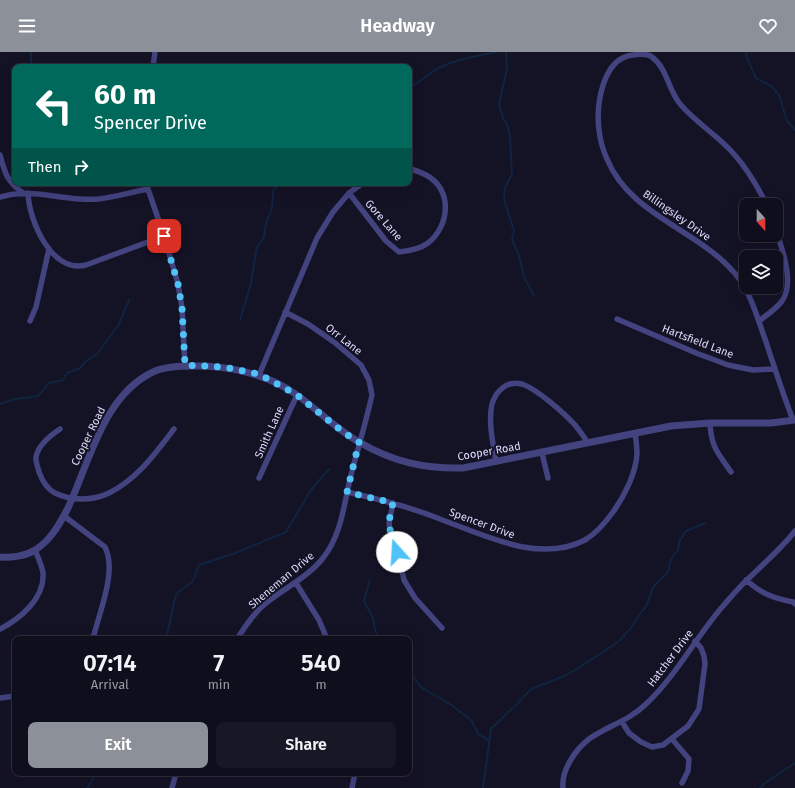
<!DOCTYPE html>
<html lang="en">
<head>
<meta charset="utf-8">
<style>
  body { margin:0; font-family:"Fira Sans",sans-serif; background:#181725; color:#f1f3f6; height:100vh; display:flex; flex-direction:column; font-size:15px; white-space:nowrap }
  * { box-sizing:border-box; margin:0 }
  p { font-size:13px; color:#9b9ca3 }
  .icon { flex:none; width:22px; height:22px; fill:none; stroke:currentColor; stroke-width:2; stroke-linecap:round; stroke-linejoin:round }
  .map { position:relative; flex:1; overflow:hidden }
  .side { position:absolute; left:12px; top:584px; width:400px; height:140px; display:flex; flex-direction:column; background:#0f0e1c; border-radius:8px; box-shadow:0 4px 16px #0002,0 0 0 1px #2f2e3b }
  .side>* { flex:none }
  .banner { position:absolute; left:12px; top:12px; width:400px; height:122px; border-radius:8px; box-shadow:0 4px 16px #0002,0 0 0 1px #2f2e3b; background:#00695c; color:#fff; overflow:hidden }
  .needle { width:26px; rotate:159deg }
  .controls { position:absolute; left:739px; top:146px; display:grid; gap:8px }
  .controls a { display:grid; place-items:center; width:44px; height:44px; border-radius:8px; background:#0f0e1c; box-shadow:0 4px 16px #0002,0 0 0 1px #2f2e3b; font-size:20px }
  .pin { position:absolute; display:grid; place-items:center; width:34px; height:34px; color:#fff; margin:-17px; border-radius:8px; box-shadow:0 2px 6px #0006 }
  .me { position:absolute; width:44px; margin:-22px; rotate:341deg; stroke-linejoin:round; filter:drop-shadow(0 0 3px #0008) }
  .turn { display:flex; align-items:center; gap:14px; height:84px; padding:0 16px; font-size:18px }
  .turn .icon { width:52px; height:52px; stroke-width:2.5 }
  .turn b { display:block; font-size:28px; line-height:34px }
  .then { display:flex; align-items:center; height:38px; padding:0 16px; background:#0003; gap:8px; font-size:15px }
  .eta { display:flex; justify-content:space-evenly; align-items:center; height:68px; text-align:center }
  .eta b { font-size:24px; font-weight:600; line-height:28px }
  .button { display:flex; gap:8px; margin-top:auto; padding:8px 16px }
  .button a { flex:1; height:46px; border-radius:8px; background:#8c9099; color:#fff; font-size:16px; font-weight:600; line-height:46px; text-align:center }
  .button a+a { background:#181725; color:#f1f3f6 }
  header { display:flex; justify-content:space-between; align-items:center; height:52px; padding:0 16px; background:#8c9099; color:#fff; font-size:18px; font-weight:600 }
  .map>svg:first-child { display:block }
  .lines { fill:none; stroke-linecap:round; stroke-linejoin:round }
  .stream { stroke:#102440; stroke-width:2 }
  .minor { stroke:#42437f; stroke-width:5.5 }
  .tertiary { stroke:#42437f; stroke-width:7 }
  .route { stroke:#4fc3f7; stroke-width:7; stroke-dasharray:0 12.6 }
  .labels { text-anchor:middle; stroke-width:4; stroke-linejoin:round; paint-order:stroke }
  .street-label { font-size:11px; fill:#dddafb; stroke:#141225 }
</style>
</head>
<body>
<header><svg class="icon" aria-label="menu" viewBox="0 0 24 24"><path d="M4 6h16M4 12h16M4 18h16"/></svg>Headway<svg class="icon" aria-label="heart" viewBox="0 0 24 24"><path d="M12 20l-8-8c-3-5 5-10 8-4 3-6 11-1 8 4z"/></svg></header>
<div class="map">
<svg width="795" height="736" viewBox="0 0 795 736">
  <rect width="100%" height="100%" fill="#141225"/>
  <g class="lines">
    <path class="stream" d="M31 0V11L34 15
      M506 0 507 17 499 52 503 66 508 75 510 86 512 122 505 136 504 147 514 179 512 188 519 203 524 225 534 244
      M746 0 747 6 756 26 771 34 779 43 787 69 795 78
      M409 36C421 30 430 19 443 14 460 6 479 4 497 0
      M240 268 251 231 257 195 264 185 266 171 272 156 273 139 280 131
      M0 352 15 347 38 344 49 331 63 328 67 321 80 316 85 310 97 302 118 274 129 248
      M370 528 364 549 373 566 375 578 379 587
      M166 587 176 542 193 529 199 513 233 502 286 480 311 438 329 417
      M409 620 422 636 450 652 472 669 478 682 489 688
      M87 736 97 721
      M483 736 491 677 517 652 531 637 565 624 583 613 618 590 631 576 638 565 647 553 653 535 668 520 671 507 678 498 680 488 686 479 705 471
      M760 736 765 731 795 711"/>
    <path class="minor" d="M153 15 155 0
      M0 103C5 122 7 129 23 141
      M147 131 148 137 164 184 178 232 182 256 185 313
      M363 131 349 141 386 189 399 200C409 199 420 197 428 191 450 174 453 137 426 123 420 120 416 118 409 117
      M28 141C29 169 52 222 86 213L164 184
      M0 145C34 135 65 150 99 147 115 145 132 140 148 137
      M767 153C755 130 742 108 723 91 709 78 693 67 681 53 668 39 668 17 652 5 647 1 639 2 633 3 602 6 596 54 599 78 600 87 603 98 607 107 631 166 705 179 740 228 752 245 758 268 765 287 774 314 783 342 793 368
      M617 267 696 301 728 313 753 318 775 317
      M30 269 36 255 49 197
      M759 269C767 263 776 257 782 249 795 231 782 197 776 178
      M259 323 317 186 333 160 349 141
      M710 371C711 395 718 401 731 420
      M60 377C51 383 38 393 36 405 35 409 38 415 39 420 42 428 47 437 55 441 71 449 93 449 109 441 137 427 155 402 174 377
      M542 401 548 426
      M496 410C493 391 488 370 492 352 496 339 507 328 522 332 537 337 564 361 575 373 580 379 584 385 588 391
      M259 426 297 343
      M347 440C379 447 410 455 440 467 484 483 539 512 585 488 597 481 605 471 613 460 624 445 636 421 637 402 637 395 636 388 635 381
      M393 451 389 471 390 478 396 491 404 528 415 546 442 576
      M64 464 105 495C117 519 100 558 94 583L91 587
      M746 528C762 542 773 546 793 550L795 552
      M296 531 319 568 327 587
      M0 577C20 567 45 546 43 521 42 514 38 505 35 498
      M237 587C246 573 256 558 270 548 287 535 310 523 323 506 342 482 344 451 351 423 358 396 366 370 372 343L369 328 361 313 334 290 308 272 285 260
      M0 646 15 644
      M622 670 629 681 641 690 652 695 663 693 688 674 699 657 705 612 704 604 701 596 695 589
      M672 687 689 707 688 719 682 731
      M172 736 176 721
      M352 736 355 721
      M563 736C561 718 576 697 589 687 608 674 630 668 646 652 676 624 696 585 723 554 731 545 739 535 748 527 764 511 781 497 795 479"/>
    <path class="tertiary" d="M0 505C11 506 26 504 35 498 50 489 59 473 67 458 89 412 103 342 155 319 171 313 189 314 206 314 239 316 270 324 297 343 318 358 336 377 359 390 393 410 425 417 463 416L671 374 710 371H771L795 368"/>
  </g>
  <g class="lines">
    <path class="route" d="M164 184 178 232 182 256 185 313 223 315 259 322 297 343 343 380 359 390 347 440 393 451C391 459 388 469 390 477 391 485 396 492 397 500"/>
  </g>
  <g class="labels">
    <g class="street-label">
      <text transform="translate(677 163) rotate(35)" y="4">Billingsley Drive</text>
      <text transform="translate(384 168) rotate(49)" y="4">Gore Lane</text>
      <text transform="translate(344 287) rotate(38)" y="4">Orr Lane</text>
      <text transform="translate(698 289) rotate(21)" y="4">Hartsfield Lane</text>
      <text transform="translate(269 380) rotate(-66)" y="4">Smith Lane</text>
      <text transform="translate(88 384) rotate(-64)" y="4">Cooper Road</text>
      <text transform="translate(489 399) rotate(-10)" y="4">Cooper Road</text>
      <text transform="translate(482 471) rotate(20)" y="4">Spencer Drive</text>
      <text transform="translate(281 528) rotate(-40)" y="4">Sheneman Drive</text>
      <text transform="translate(670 606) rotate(-53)" y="4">Hatcher Drive</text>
    </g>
  </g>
</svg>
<div class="controls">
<a><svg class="needle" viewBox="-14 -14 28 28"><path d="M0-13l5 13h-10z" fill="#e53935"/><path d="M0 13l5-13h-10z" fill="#9b9ca3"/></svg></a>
<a><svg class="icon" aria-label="layers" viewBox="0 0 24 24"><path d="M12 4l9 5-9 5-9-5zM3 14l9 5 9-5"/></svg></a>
</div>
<div class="pin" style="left:164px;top:184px;background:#d93025"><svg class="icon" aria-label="arrive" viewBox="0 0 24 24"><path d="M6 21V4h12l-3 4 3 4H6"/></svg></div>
<svg class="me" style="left:397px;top:500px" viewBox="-20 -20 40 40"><circle r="19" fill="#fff"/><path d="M0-13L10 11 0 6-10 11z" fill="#4fc3f7"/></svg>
<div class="banner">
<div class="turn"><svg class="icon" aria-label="left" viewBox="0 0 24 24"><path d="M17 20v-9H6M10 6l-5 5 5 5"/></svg><div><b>60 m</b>Spencer Drive</div></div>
<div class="then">Then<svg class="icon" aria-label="right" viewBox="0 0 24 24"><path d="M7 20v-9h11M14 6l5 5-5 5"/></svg></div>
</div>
<section class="side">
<div class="eta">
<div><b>07:14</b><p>Arrival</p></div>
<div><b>7</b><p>min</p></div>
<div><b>540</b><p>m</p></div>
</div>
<div class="button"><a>Exit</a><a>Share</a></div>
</section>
</div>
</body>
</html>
